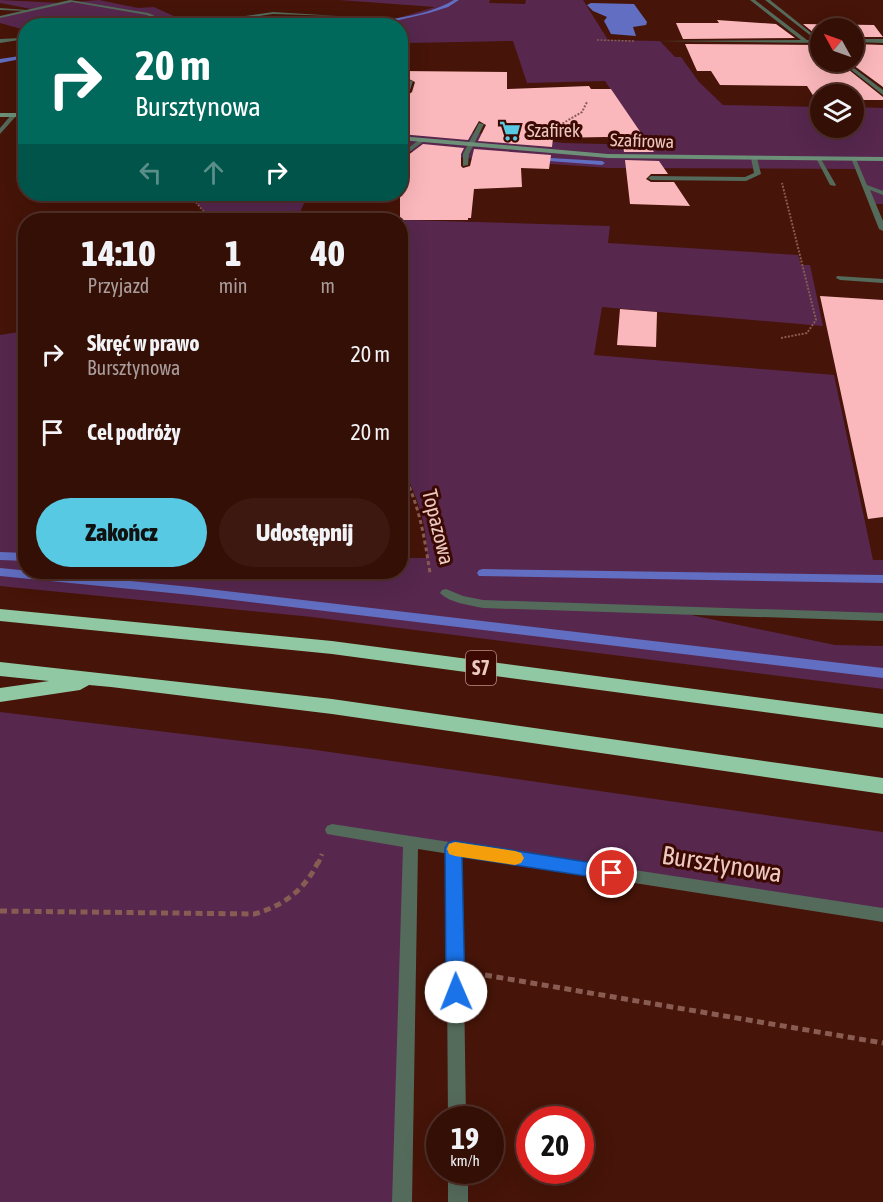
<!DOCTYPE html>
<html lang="pl">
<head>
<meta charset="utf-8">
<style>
  body { margin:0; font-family:"Asap Condensed",sans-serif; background:#3c1810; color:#f1f3f6; height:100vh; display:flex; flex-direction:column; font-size:22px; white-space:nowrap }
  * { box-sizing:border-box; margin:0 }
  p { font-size:20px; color:#a99c9b }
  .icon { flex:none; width:33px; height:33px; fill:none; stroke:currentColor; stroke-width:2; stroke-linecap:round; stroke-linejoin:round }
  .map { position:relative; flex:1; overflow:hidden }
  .details { position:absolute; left:18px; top:213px; width:390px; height:366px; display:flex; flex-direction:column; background:#340f06; border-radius:24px; box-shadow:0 6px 24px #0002,0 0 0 2px #4e2f28 }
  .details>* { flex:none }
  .guide { position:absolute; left:18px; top:18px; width:390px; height:183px; border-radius:24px; box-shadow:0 6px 24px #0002,0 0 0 2px #4e2f28; background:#00695c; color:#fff; overflow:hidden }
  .needle { width:39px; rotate:310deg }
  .tools { position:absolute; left:810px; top:18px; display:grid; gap:12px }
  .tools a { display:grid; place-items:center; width:54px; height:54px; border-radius:50%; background:#340f06; box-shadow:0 6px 24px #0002,0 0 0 2px #4e2f28; font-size:30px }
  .speed { position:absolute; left:426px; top:1106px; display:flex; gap:12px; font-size:30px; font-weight:700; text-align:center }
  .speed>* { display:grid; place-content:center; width:78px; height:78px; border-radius:50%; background:#340f06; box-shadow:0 6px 24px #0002,0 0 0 2px #4e2f28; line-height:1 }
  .speed small { font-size:15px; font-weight:400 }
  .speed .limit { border:9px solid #d22; background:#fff; color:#111 }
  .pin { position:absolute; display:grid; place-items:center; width:51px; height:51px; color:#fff; margin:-26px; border:3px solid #fff; border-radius:50%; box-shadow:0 2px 6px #0007 }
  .me { position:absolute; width:66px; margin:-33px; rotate:359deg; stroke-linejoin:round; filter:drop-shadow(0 0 4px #0008) }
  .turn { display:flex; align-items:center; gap:21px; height:126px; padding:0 18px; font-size:27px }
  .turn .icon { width:78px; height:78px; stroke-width:2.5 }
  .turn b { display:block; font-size:42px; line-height:51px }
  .lanes { display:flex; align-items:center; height:57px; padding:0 18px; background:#0003; justify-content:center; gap:30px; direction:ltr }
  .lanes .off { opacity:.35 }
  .eta { display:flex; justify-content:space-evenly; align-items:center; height:102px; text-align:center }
  .eta b { font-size:36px; font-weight:800; line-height:42px }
  .cta { display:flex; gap:12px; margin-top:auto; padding:12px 18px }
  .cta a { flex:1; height:69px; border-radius:36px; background:#57c9e2; color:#111; font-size:24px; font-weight:800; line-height:69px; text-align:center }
  .cta a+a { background:#3c1810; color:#f1f3f6 }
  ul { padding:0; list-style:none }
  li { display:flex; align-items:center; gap:18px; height:78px; padding:0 18px }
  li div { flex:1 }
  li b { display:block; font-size:22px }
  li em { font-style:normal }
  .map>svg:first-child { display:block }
  .green { fill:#57274e }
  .water { fill:#616ec1 }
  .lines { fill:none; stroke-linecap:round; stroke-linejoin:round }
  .stream { fill:#616ec1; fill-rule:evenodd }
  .building { fill:#fbb8bc }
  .path-far4 { stroke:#885c52; stroke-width:1.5; stroke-dasharray:2 1.5; stroke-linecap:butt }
  .path-far3 { stroke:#885c52; stroke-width:2; stroke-dasharray:2 1.5; stroke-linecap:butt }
  .path-far2 { stroke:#885c52; stroke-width:3; stroke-dasharray:4 3; stroke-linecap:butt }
  .path-far1 { stroke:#885c52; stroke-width:4.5; stroke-dasharray:5 4; stroke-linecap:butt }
  .path { stroke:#885c52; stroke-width:5; stroke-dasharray:7 4.5; stroke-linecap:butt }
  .lane { fill:#546a5b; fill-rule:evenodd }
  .street { fill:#546a5b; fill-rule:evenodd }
  .secondary { fill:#6c9078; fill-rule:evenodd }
  .highway { fill:#8fc8a2; fill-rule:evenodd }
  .route { fill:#1a73e8; stroke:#114b97; stroke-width:1.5 }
  .slow { fill:#f59e0b }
  .labels { text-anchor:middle; stroke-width:6; stroke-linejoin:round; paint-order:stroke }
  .far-poi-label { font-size:18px; fill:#ebc9c1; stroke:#3b0901; text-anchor:start }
  .far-street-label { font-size:18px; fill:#ebc9c1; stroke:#3b0901 }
  .shield { fill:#3b0901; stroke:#b68f87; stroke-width:1.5 }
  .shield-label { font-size:20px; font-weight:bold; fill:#ebc9c1 }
  .street-label { font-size:21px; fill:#ebc9c1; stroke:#3b0901 }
  .near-street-label { font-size:26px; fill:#ebc9c1; stroke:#3b0901 }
</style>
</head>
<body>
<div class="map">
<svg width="883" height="1202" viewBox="0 0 883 1202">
  <rect width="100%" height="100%" fill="#461408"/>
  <path class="green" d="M0 0 61 3 99 0 138 8 154 7 193 25H150L138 18 95 25 26 26 25 30 0 23V17L31 9 0 3Z
    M339 0H490L489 3 525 4 526 0H583L608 40 660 41 675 57H681L699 82 723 105 820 107V128H854V107L883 108V204H872L858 169 609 168 452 157 401 150V128L451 130 564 143 646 145 643 137 605 81 527 83 513 41 409 43 401 35 400 26 389 24 197 26 233 22 388 21 435 7Z
    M189 194H308L298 217 206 214Z
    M373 219 610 226 608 243 798 255 801 265H810L823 326 602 307 594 355 834 375 873 560H883V617L677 612 835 645 883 646V689L312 617 0 586V335L25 331 26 572H400L401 558H427C428 529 417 492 401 468L400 220Z
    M0 712 309 749 883 832V915L411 842 402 1202H0Z"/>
  <path class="water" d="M591 3 634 4 647 22 646 25 633 27 636 36 611 34 604 21 607 17 593 11 587 5Z"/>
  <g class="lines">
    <path class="stream" d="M454 0H459L448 7 429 13 399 20 371 24 201 26C216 21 235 22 251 22 311 20 401 31 454 0Z
      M26 55V58L0 63V59Z
      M534 157 602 161 605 163 602 165 536 160 533 158Z
      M0 552 26 553V561L0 560Z
      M0 568 191 587 883 668V678L191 595 0 576Z
      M483 569 883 575V583L479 576 477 573 479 570Z
      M306 572H356L358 574 352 578 311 576 307 575Z"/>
  </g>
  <path class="building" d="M717 20 776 24 795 38 683 39 676 23H719Z
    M803 24 874 25 883 37H854V28H820V38Z
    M685 44 820 45V62H839L883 97V100H854V94H820V100H816L807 86 720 85 711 71H697Z
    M854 44 883 45V87L849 62H854Z
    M400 71 507 72V89L589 86 591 89H611L654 152H624L622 138 605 137 553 138 552 147 478 141 486 125 479 121 468 140 400 134V101L412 92 415 82 407 78 400 89Z
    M423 144 464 148 461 154V166L463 168 470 166 474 149 551 155 549 169 521 168 522 187 474 189 471 218H468V220H400V161Z
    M625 160 659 161 668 174H651L646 179 651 182H674L690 206 630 204Z
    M820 296 883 300V517L868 519Z
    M620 309 657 312 656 347 617 345Z"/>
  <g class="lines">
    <path class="path-far4" d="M597 40 635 41"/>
    <path class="path-far3" d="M559 129 560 125 582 112 587 102
      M189 194 211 220
      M384 198 385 194
      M781 338 807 333 816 320 782 183"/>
    <path class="path-far2" d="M400 468C419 502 424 535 430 573"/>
    <path class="path-far1" d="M318 864 322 854"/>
    <path class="path" d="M0 911 254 914C283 906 305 890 318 862
      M485 975 883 1043"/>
    <path class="lane" d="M750 0H755L807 40H820V43L657 41 801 40Z
      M0 8 27 10 29 11 0 10Z
      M273 12 338 16 273 14 191 26H175Z
      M21 38 19 40 0 43V39Z
      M883 39V43L854 42V39Z
      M408 80 413 81 410 90 400 99V93L405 88Z
      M12 114 17 115 0 134V128Z
      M479 123 484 124 469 154 468 165 463 166V154Z
      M419 140 424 141 400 159V154Z
      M754 156 757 158 761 174 746 181 651 180 648 178 651 176 745 177 754 173 751 158Z
      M816 158 821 159 836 185 835 186 830 185Z
      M851 158 856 159 867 185 883 191V195L870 190 883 221V231L879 229Z
      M34 194H40L36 198 33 196Z
      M837 276 883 279V283L840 280 836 278Z
      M446 589 463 596 483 600 883 613V621L483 608C469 605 450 603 440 593L442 590Z
      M454 842 459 844 462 848 466 1119H448L446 848 449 844Z
      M448 1170H468V1202H448Z"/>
    <path class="street" d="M70 0 148 13 178 26H171L147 15 72 2 0 18V16Z
      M765 0H770L820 40V43Z
      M841 62H846L883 90V95Z
      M332 824 883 908V922L418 849 412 1202H392L403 847 327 834 325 830 327 826Z"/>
    <path class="secondary" d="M0 113H26V117H0Z
      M400 136 608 154 883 157V161L608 158 400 140Z"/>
    <path class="highway" d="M0 609 332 641 883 714V728L332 654 0 621Z
      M0 662 332 699 883 778V794L332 714 111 687 89 685 80 690 0 702V688L49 681 0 676Z"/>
  </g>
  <path class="route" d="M454 841 612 866 618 868 621 873 618 878 612 880 462 857 465 992 462 998 456 1001 449 998 446 992 445 848 448 843Z"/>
  <path class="slow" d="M455 842 515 851 521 853 524 858 521 863 515 865 455 856 449 854 447 849 449 844Z"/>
  <defs>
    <symbol id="supermarket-bare" viewBox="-9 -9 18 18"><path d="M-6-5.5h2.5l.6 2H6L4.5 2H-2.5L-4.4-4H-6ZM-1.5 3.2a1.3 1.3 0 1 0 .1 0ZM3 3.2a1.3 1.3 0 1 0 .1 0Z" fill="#57c9e2" stroke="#3b0901" stroke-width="2.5" paint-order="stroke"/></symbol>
  </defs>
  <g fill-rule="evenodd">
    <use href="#supermarket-bare" x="495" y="116" width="30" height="30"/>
  </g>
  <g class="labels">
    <g class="far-poi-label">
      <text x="527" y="137">Szafirek</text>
    </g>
    <g class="far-street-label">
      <text transform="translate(642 141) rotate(2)" y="6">Szafirowa</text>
    </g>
    <rect class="shield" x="466" y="651" width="30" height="34" rx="4.5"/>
    <g class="shield-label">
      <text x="481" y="675">S7</text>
    </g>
    <g class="street-label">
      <text transform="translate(438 527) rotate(76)" y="7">Topazowa</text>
    </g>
    <g class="near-street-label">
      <text transform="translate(722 864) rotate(9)" y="9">Bursztynowa</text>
    </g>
  </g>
</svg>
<div class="tools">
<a><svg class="needle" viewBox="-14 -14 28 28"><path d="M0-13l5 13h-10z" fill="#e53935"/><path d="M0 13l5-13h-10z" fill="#a99c9b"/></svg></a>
<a><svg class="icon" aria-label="layers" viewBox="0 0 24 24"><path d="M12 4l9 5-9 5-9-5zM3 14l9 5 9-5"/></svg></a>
</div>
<div class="speed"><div>19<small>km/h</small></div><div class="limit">20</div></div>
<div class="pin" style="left:612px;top:873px;background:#d93025"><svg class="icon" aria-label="arrive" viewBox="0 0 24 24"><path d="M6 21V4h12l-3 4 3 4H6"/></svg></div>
<svg class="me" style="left:456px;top:992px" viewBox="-20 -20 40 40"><circle r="19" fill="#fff"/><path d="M0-13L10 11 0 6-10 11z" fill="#1a73e8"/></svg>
<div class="guide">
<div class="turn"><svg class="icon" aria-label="right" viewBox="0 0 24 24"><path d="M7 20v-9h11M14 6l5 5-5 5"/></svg><div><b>20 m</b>Bursztynowa</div></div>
<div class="lanes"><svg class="icon off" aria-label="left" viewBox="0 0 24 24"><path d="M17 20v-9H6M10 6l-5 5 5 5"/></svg><svg class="icon off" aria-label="ahead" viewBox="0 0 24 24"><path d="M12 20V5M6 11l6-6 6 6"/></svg><svg class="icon" aria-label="right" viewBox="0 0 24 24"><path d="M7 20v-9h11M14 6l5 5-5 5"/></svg></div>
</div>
<section class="details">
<div class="eta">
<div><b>14:10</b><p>Przyjazd</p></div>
<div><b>1</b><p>min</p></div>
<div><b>40</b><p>m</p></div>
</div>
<ul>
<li><svg class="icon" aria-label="right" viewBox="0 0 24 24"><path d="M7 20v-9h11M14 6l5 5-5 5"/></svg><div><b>Skręć w prawo</b><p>Bursztynowa</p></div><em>20 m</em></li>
<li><svg class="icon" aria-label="arrive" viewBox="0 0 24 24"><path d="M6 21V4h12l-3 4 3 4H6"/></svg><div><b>Cel podróży</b></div><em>20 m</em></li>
</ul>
<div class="cta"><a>Zakończ</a><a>Udostępnij</a></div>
</section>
</div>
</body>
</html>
